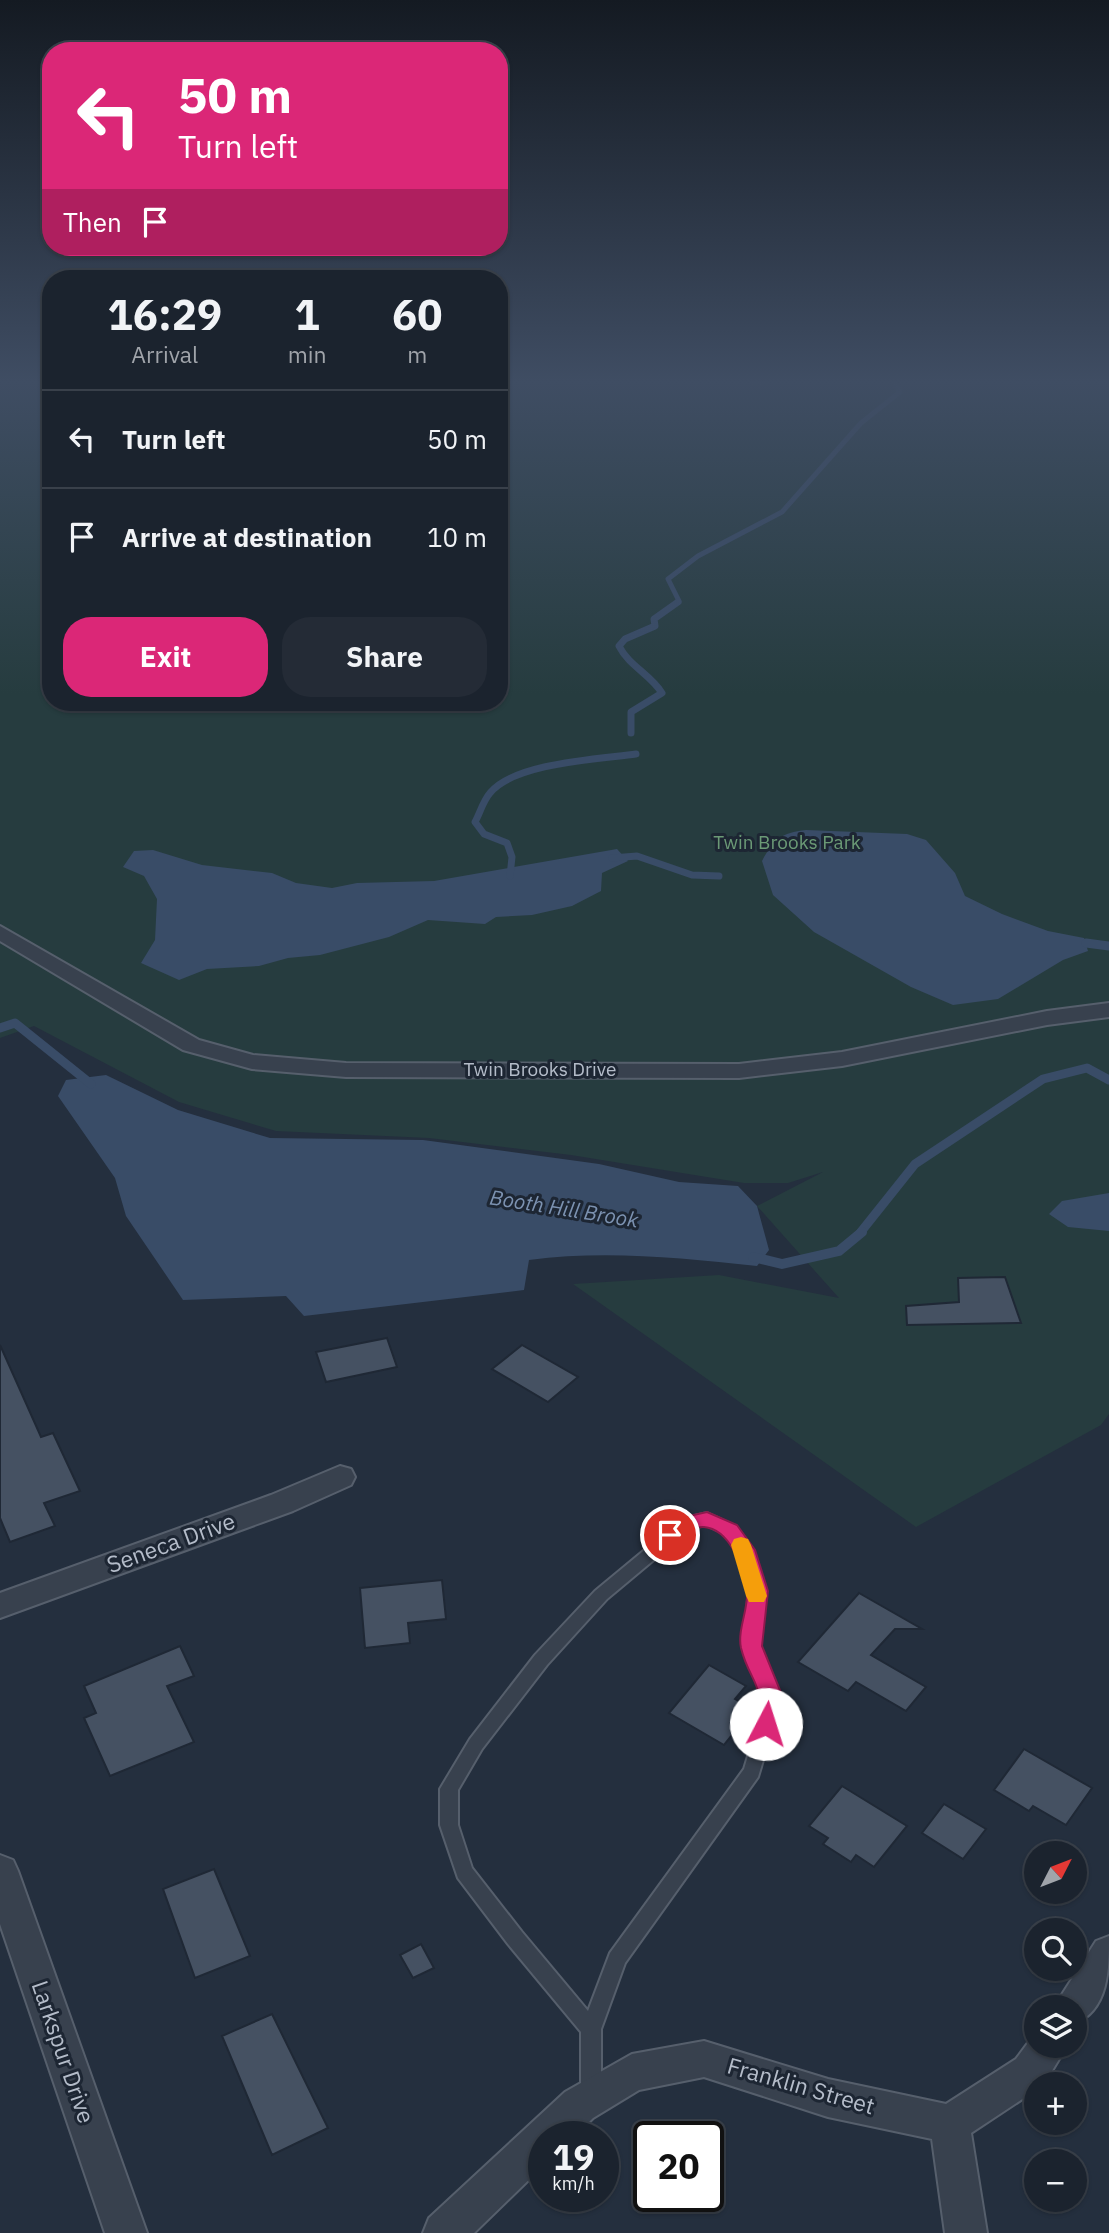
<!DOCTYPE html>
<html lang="en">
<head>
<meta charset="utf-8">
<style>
  body { margin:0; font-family:"IBM Plex Sans",sans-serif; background:#242b36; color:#f1f3f6; height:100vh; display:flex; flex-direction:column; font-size:26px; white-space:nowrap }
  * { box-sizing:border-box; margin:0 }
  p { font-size:23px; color:#a0a4aa }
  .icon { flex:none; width:38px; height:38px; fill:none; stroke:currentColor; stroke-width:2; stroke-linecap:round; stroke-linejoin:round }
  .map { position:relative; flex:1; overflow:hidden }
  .details { position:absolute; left:42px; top:270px; width:466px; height:441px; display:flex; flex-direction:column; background:#1b232e; border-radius:28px; box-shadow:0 2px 5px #0004,0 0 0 2px #39404a }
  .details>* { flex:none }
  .hud { position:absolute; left:42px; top:42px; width:466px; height:214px; border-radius:28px; box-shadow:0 2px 5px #0004,0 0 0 2px #39404a; background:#db2777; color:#fff; overflow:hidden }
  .needle { width:46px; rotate:48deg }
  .tools { position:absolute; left:1024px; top:1841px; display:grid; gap:14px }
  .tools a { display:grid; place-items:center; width:63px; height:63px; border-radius:50%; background:#1b232e; box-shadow:0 2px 5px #0004,0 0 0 2px #39404a; font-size:35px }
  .speed { position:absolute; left:528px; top:2121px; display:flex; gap:14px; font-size:35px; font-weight:700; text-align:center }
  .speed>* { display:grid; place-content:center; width:91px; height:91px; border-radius:50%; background:#1b232e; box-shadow:0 2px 5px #0004,0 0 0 2px #39404a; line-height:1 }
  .speed small { font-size:18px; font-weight:400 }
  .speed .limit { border:4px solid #111; border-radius:10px; background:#fff; color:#111 }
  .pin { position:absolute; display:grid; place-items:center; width:60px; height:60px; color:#fff; margin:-30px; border:4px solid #fff; border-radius:50%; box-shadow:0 2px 7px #0007 }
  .me { position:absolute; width:77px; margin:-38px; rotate:5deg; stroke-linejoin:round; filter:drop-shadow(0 0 5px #0008) }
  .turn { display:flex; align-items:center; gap:24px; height:147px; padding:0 21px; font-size:32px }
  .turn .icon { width:91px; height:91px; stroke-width:2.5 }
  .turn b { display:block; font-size:49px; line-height:60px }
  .then { display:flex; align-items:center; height:66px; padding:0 21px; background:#0003; gap:14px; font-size:26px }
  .eta { display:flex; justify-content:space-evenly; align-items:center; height:119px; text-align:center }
  .eta b { font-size:42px; font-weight:700; line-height:49px }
  .primary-button { display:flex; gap:14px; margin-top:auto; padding:14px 21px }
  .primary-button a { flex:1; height:80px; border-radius:28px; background:#db2777; color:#fff; font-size:28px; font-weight:700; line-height:80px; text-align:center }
  .primary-button a+a { background:#242b36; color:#f1f3f6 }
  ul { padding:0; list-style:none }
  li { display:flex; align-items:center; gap:21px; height:98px; padding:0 21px; border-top:2px solid #39404a }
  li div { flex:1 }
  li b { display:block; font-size:26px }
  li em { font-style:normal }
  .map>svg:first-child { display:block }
  .green { fill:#263c3f }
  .water { fill:#394c67 }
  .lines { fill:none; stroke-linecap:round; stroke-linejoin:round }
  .stream-far3 { stroke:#394c67; stroke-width:5 }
  .stream-far2 { stroke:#394c67; stroke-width:7 }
  .stream-far1 { stroke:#394c67; stroke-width:9 }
  .stream { stroke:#394c67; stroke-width:10 }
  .building { fill:#455162; stroke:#1f2835; stroke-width:2 }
  .lane-casing { stroke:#565f6c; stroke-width:4 }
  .street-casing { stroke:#565f6c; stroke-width:4 }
  .lane { fill:#38414e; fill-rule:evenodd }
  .street { fill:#38414e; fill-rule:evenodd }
  .route { fill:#db2777; stroke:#8e194d; stroke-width:2 }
  .slow { fill:#f59e0b }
  .labels { text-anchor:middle; stroke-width:6; stroke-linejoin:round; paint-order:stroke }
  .park-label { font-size:19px; fill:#6b9a76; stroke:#1d2633 }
  .street-label { font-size:19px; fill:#b4bcc9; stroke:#1d2633 }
  .water-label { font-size:21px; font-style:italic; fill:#7c92b1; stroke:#1d2633 }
  .near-street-label { font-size:23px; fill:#b4bcc9; stroke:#1d2633 }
</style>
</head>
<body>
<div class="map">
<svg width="1109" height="2233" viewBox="0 0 1109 2233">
  <rect width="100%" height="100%" fill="#242f3e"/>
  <path class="green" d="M0 382H51V702H499V382H1109V1414L1101 1425 916 1527 573 1284 719 1275 839 1298 757 1206 823 1172 788 1183H744L571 1155 429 1138 276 1131 179 1102 34 1026 0 1038Z"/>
  <path class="water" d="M806 830 907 834 926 840 955 873 965 896 1002 914 1048 931 1084 938 1088 951 1063 960 998 999 953 1005 911 987 814 932 773 895 762 861C774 839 781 833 806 830Z
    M617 849 628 861 602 873 601 891 572 906 532 915 496 917 485 924 428 920 389 937 320 955 288 958 259 966 207 969 179 980 141 963 155 940 157 899 144 876 123 867 134 851 153 850 202 865 272 873 296 883 332 888 357 883 434 881Z
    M106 1075 178 1110 270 1138 423 1140 599 1164 679 1182 738 1186 757 1206 769 1250 757 1266C680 1258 606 1250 529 1260L524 1290 304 1316 286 1296 183 1300 126 1216 115 1178 58 1096 66 1080Z
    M1109 1193V1231L1068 1227 1049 1214 1062 1201Z"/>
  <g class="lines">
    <path class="stream-far3" d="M753 382H762
      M675 604 679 601 668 579 698 556 782 512 861 423 900 392 894 382"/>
    <path class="stream-far2" d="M631 733V712L662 693C650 674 629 666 619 646L625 639 655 626 654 619 678 602
      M612 858 637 856 692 875 719 876
      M510 876 512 857 507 843 484 834 475 822C480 813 483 801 490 793 514 763 599 759 636 754"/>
    <path class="stream-far1" d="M1086 943 1109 946
      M0 1028 15 1023 91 1084
      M860 1233 915 1164 1043 1079 1087 1068 1109 1080"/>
    <path class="stream" d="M753 1257 782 1264 839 1251 862 1232"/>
  </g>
  <path class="building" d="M1005 1277 1021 1323 907 1325 906 1306 959 1302 958 1278Z
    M387 1338 397 1367 326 1382 316 1352Z
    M0 1345 41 1437 53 1433 80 1491 44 1503 55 1526 10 1542 0 1518Z
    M522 1345 578 1377 548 1402 492 1369Z
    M442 1580 446 1619 408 1623 410 1643 365 1648 360 1588Z
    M859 1593 922 1629H895L871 1655 926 1687 906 1711 856 1682 848 1691 798 1662Z
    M180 1646 194 1676 167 1686 194 1742 110 1776 84 1718 96 1713 84 1686Z
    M709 1665 746 1686 735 1699 753 1709 724 1745 669 1713Z
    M1024 1749 1092 1788 1066 1825 1033 1806 1029 1811 994 1790Z
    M842 1786 907 1826 874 1867 856 1855 851 1862 823 1844 828 1838 809 1826Z
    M944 1804 986 1829 963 1859 922 1833Z
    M214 1869 250 1956 195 1978 163 1889Z
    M421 1944 434 1968 413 1978 400 1955Z
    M272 2014 328 2128 272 2155 222 2036Z"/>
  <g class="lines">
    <defs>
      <path id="lane" d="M707 1513 735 1526 753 1550 765 1591 759 1646 781 1700 758 1777 625 1963 601 2029V2094L598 2101 591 2103 584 2101 581 2094V2032L508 1944 458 1878 440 1825V1789L470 1739 535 1655 595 1591 682 1519ZM706 1525 725 1534 738 1552 749 1591 743 1646 765 1700 744 1769 610 1953 588 2011 522 1932 472 1868 458 1825V1790L482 1749 547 1665 607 1599 692 1528Z"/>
      <path id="street" d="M0 926 199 1040 253 1055 346 1063 739 1064 842 1052 1047 1011 1109 1003V1017L1047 1025 842 1066 739 1078 346 1077 252 1069 183 1050 0 941Z
        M340 1466 351 1469 355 1477 351 1485 293 1511 0 1618V1593L271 1495Z
        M0 1855 13 1860 18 1871 147 2233H105L0 1924Z
        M1109 1936C1109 1969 1109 2010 1074 2024V2007H1054L1096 1941Z
        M1036 2032V2046H1067L1044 2084H1036V2090L971 2133 987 2233H945L932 2139 828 2117 704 2077 639 2090 593 2118 574 2137H544V2165L474 2233H423L429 2218 565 2092 632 2054 704 2041 828 2079 946 2104 1016 2059Z"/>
    </defs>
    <use href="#lane" class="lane-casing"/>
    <use href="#street" class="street-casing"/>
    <use href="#lane" class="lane"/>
    <use href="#street" class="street"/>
  </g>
  <linearGradient id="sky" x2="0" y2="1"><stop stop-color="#141a22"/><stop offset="0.55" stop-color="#3f4d63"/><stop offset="1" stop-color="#3f4d63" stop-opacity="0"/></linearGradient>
  <rect width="1109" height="694" fill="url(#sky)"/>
  <path class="route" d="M707 1512 737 1525 755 1550 768 1591 762 1646 784 1700 774 1731 766 1733 758 1731 755 1724C767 1684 750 1684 741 1648 737 1630 749 1608 747 1590 744 1568 730 1529 704 1527 691 1526 682 1539 670 1543L663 1541 660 1535 680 1518Z"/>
  <path class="slow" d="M741 1537 748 1539 751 1545 767 1596 764 1602H749L746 1596 731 1545 734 1539Z"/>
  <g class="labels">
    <g class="park-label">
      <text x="787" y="849">Twin Brooks Park</text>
    </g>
    <g class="street-label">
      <text x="540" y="1076">Twin Brooks Drive</text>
    </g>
    <g class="water-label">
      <text transform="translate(564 1209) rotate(9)" y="7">Booth Hill Brook</text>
    </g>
    <g class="near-street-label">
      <text transform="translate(171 1543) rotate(-20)" y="8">Seneca Drive</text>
      <text transform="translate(63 2052) rotate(71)" y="8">Larkspur Drive</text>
      <text transform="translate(801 2086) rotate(16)" y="8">Franklin Street</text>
    </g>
  </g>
</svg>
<div class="tools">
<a><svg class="needle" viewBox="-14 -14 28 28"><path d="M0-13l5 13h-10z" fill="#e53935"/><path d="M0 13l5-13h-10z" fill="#a0a4aa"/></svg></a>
<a><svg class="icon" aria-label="search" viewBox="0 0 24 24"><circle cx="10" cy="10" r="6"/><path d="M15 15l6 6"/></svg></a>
<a><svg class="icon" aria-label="layers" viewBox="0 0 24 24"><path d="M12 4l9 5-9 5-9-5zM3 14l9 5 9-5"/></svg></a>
<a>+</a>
<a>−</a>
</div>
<div class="speed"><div>19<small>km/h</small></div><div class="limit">20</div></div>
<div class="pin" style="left:670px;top:1535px;background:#d93025"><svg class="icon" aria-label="arrive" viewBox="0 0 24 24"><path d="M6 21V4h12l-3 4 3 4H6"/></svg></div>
<svg class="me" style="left:766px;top:1724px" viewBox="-20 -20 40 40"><circle r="19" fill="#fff"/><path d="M0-13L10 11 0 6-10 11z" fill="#db2777"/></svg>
<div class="hud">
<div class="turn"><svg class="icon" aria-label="left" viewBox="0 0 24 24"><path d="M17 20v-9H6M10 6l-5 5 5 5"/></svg><div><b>50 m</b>Turn left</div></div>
<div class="then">Then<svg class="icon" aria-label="arrive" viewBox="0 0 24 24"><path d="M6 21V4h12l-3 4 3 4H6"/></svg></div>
</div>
<section class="details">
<div class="eta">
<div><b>16:29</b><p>Arrival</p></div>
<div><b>1</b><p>min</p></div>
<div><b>60</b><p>m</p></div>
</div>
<ul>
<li><svg class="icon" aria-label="left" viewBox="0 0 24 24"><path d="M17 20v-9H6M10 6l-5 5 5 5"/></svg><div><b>Turn left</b></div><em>50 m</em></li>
<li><svg class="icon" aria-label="arrive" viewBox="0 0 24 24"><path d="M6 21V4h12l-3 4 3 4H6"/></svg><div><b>Arrive at destination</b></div><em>10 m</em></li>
</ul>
<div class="primary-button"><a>Exit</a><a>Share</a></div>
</section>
</div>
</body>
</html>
